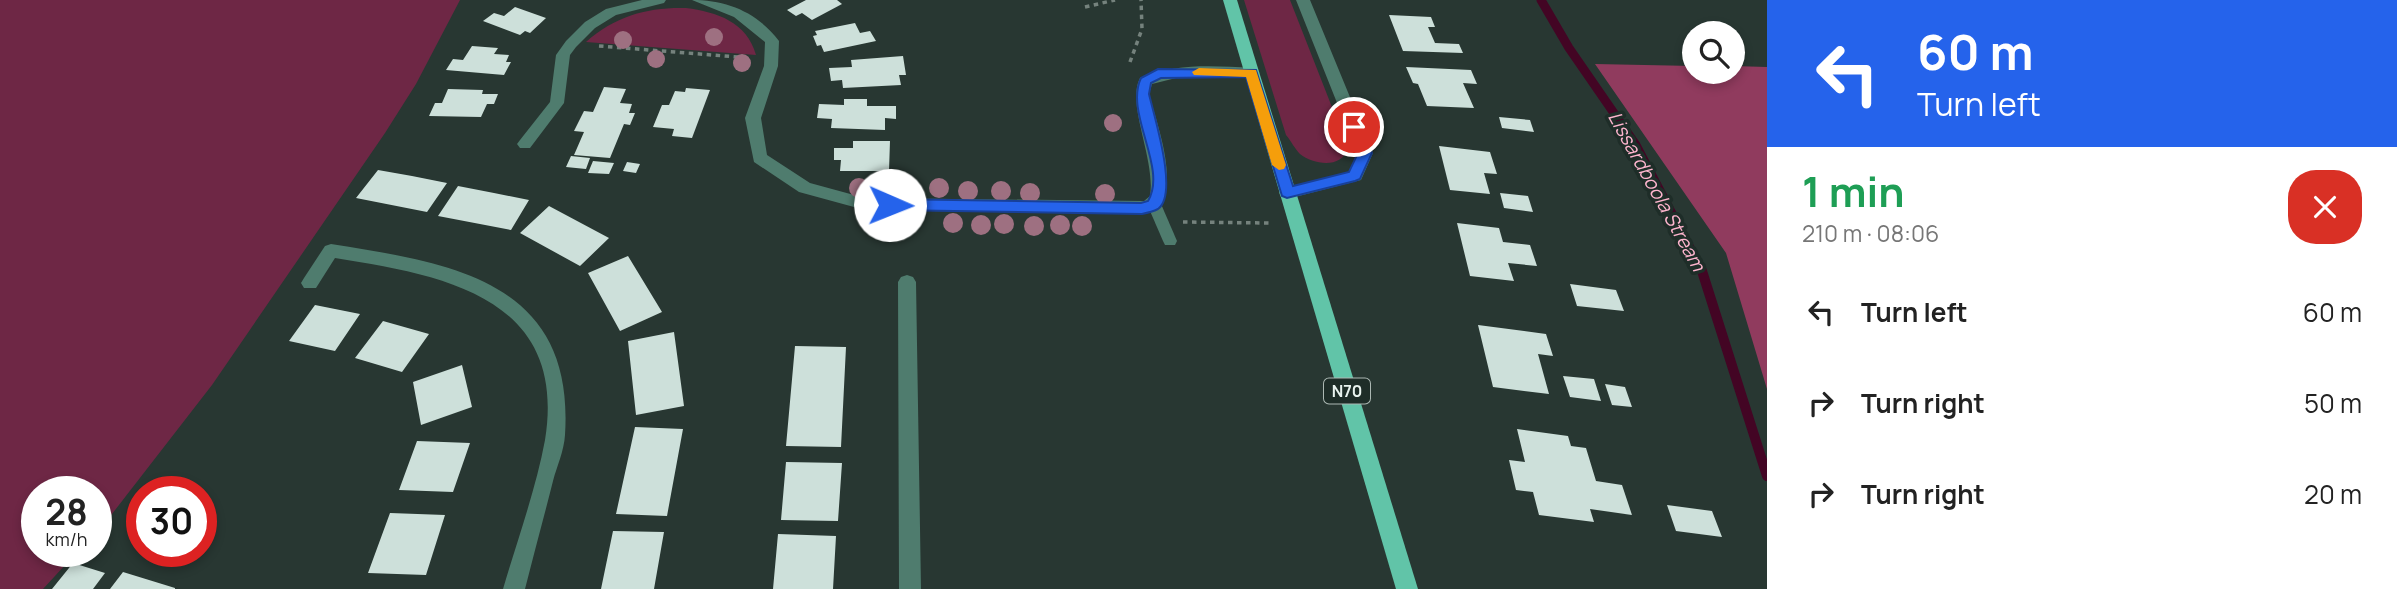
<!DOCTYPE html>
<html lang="en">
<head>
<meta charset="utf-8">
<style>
  body { margin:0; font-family:Manrope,sans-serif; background:#f6f6f6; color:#222; height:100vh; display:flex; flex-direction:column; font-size:26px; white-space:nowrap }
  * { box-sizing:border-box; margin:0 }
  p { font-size:23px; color:#767676 }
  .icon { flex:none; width:38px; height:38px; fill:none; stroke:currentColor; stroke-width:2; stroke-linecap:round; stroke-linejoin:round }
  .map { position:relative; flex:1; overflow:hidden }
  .drawer { display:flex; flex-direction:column; background:#fff; width:630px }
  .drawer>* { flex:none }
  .banner { background:#2563eb; color:#fff; overflow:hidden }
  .tools { position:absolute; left:1682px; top:21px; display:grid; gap:14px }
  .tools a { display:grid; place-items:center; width:63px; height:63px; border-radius:50%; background:#fff; box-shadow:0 4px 10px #0003; font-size:35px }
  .speed { position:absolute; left:21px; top:476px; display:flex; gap:14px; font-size:35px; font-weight:700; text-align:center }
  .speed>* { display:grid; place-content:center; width:91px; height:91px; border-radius:50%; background:#fff; box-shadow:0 4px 10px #0003; line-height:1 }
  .speed small { font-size:18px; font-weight:400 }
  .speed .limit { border:10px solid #d22; background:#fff; color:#111 }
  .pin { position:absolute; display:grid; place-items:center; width:60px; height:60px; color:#fff; margin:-30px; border:4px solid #fff; border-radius:50%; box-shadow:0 2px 7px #0007 }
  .me { position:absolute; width:77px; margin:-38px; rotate:91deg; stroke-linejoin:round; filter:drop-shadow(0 0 5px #0008) }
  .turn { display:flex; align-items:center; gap:24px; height:147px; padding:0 35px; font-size:32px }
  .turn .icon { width:91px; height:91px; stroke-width:2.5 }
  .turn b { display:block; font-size:49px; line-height:60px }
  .round { display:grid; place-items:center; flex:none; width:74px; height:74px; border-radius:28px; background:#f6f6f6 }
  .overview { display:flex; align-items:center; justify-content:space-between; height:119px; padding:0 35px }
  h1 { font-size:42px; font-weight:700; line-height:52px; color:#1e9e55 }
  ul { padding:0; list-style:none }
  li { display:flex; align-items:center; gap:21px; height:91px; padding:0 35px }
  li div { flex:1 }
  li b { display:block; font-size:26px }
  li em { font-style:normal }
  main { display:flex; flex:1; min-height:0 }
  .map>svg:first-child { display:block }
  .green { fill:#6e2745 }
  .forest { fill:#903b5e }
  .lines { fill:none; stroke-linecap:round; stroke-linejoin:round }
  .stream-far1 { stroke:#430524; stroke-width:9 }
  .stream { stroke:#430524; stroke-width:10 }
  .building { fill:#cde0da }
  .path { stroke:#75827d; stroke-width:3.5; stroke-dasharray:4.5 4.5; stroke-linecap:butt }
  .service { fill:#4f7c6e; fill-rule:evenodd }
  .minor { fill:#4f7c6e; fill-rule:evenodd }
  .primary { fill:#61c4a8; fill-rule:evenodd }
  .tree { fill:#9e7081 }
  .route { fill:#2563eb; stroke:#184099; stroke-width:2 }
  .slow { fill:#f59e0b }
  .labels { text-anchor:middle; stroke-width:7; stroke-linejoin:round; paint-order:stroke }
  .shield { fill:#1e2d28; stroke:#acb8b3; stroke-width:2 }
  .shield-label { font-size:16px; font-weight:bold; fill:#e9f3ef }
  .water-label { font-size:19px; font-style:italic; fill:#feb5ce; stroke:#1e2d28 }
</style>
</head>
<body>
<main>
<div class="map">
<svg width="1767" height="589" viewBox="0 0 1767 589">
  <rect width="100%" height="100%" fill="#283732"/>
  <path class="green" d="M0 0H460L416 84 385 133 212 385 105 523 96 532V492H37V551H78L43 589H0Z
    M1244 0H1290L1348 148C1342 169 1314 165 1300 154 1295 149 1291 141 1286 135Z
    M686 8C717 12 747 22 756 55L586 42C615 16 648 7 686 8Z"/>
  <path class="forest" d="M1595 64 1694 66V72H1732L1733 66 1767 67V389L1726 253Z"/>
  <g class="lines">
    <path class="stream-far1" d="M1541 0 1569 48 1636 145 1697 261"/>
    <path class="stream" d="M1696 260 1702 271 1767 476"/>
  </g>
  <path class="building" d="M806 0H837L842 4 812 20 802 13 796 16 787 10Z
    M515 7 546 18 530 33 525 31 520 35 483 21 494 13 504 16Z
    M1389 15 1431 17 1435 27H1428L1435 43 1459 44 1463 53 1403 51Z
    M855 23 860 33 870 31 876 41 824 52 821 45 817 46 813 36 817 35 815 31Z
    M472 46 498 48 494 54 509 55 506 62H511L504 75 446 70 453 59 463 60Z
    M903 56 906 75H899L901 85 843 88 842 80 831 81 829 68 852 67 851 60Z
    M1406 67 1471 70 1477 84 1463 83 1474 108 1427 106 1418 84 1413 83Z
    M604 87 626 89 620 103 632 104 629 113H635L630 125 624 124 610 158 574 155 584 132 574 131 584 111 593 112Z
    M686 88 710 90 692 138 672 136 674 129 653 127 662 105H669L675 91 685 92Z
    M448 89 483 90 482 94H498L494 104H487L481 117 429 116 435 103H442Z
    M844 99H867V106H896V119L885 118V130L831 128 832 119 817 118 819 104 844 105Z
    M1499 117 1530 120 1534 132 1502 128Z
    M853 141H890L889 171H840L841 160H834V148H853Z
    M1439 146 1490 152 1497 174 1484 173 1490 194 1450 190Z
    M571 156 590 158 586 169 566 167Z
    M593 161 614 163 609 174 588 173Z
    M627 162 640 164 636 173 623 171Z
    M378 170 412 176 447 183 427 212 356 198Z
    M458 186 494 193 529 200 511 230 438 216Z
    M1500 193 1528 196 1533 212 1504 208Z
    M549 206 609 238 580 266 520 233Z
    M1457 223 1499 228 1503 242 1530 245 1537 266 1508 263 1514 281 1470 276Z
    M628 256 662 312 620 331 588 273Z
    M1570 284 1616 290 1624 311 1577 306Z
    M315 305 360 314 335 351 289 341Z
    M383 321 429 334 402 372 355 358Z
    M1478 325 1546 334 1553 356 1538 354 1549 394 1493 387Z
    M674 332 684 406 636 415 628 341Z
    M795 346 846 347 841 447 786 446Z
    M462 365 472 407 421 425 413 382Z
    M1563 376 1594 379 1601 401 1570 397Z
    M1605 384 1625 387 1632 407 1612 405Z
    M635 427 683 429 667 516 616 514Z
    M1517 429 1568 436 1571 446 1586 448 1596 481 1622 485 1632 515 1590 509 1594 522 1539 515 1533 492 1516 490 1509 460 1525 462Z
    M417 441 470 443 453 492 399 490Z
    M786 462 842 463 838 521 781 520Z
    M1667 505 1712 511 1722 537 1676 531Z
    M390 513 445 515 426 575 368 573Z
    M613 531 664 532 654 589H601Z
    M778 534 836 536 833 589H773Z
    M73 563 105 573 93 589H52Z
    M123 572 175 588V589H110Z"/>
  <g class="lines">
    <path class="path" d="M1085 7 1115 0
      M599 46 750 58
      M1130 62 1142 29 1141 0
      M1183 222 1269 223"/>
    <path class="service" d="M1154 199 1161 204 1177 241 1175 245H1165L1163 241 1147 204Z"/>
    <path class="minor" d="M642 0H666L664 3 616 15 595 28 576 47 570 55 564 103 530 148H520L517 144 520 140 550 102 556 55 566 41 585 22 606 9Z
      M692 0C727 0 757 12 779 41L778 66 761 118 767 155 810 183 865 198 1144 201 1150 196C1156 160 1126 104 1140 78 1177 63 1213 66 1252 68L1259 73 1252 78 1184 76 1152 84 1149 94C1157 124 1177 177 1161 206L1142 214 865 210 799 192 754 162 745 118 764 66 765 42 734 17Z
      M1296 0H1310L1373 153 1361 180 1287 199 1281 197 1279 193 1281 189 1349 172 1357 153Z
      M331 244C452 263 575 281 565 435 564 451 557 466 553 481 544 517 534 553 525 589H503C517 541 536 489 545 440 568 297 443 275 335 258L316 288H304L301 283 304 278 325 246Z
      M907 275 913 277 916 282 921 589H899L898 282 901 277Z"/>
    <path class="primary" d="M1223 0H1237L1418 589H1396Z"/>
  </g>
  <g class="tree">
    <circle cx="714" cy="37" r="9"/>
    <circle cx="623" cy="40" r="9"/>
    <circle cx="656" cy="59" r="9"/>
    <circle cx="742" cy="63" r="9"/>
    <circle cx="1113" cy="123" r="9"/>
    <circle cx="859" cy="188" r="10"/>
    <circle cx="939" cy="188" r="10"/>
    <circle cx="906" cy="190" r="10"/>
    <circle cx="881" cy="191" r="10"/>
    <circle cx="968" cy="191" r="10"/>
    <circle cx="1001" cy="191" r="10"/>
    <circle cx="1030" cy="193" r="10"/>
    <circle cx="1105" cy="194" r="10"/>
    <circle cx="953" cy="223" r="10"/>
    <circle cx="1004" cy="224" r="10"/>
    <circle cx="981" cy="225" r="10"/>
    <circle cx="1060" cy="225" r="10"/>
    <circle cx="1034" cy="226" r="10"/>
    <circle cx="1082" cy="226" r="10"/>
  </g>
  <path class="route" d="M1158 69 1256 70 1293 186 1349 172 1358 153 1348 127 1354 122 1361 127 1372 153 1360 179 1355 181 1287 198 1282 196 1246 77 1161 78 1151 83 1149 94C1154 116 1179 194 1158 209 1154 211 1147 213 1142 214L890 210 883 205 890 199 1141 203 1148 201C1168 168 1124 113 1141 78Z"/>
  <path class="slow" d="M1199 68 1256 70 1286 165 1284 169 1279 170 1272 165 1246 77 1194 75 1192 72Z"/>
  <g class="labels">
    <rect class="shield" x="1324" y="378.5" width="46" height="25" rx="5"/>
    <g class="shield-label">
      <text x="1347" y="397">N70</text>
    </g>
    <g class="water-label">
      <text transform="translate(1657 191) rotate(61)" y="7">Lissardboola Stream</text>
    </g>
  </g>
</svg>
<div class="tools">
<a><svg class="icon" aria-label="search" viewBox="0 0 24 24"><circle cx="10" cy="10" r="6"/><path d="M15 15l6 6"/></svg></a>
</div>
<div class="speed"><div>28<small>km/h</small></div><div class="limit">30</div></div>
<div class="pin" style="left:1354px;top:127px;background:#d93025"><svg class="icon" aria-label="arrive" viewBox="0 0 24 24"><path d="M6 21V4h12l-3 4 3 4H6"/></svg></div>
<svg class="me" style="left:890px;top:205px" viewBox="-20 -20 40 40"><circle r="19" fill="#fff"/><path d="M0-13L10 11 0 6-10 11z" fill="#2563eb"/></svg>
</div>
<section class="drawer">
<div class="banner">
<div class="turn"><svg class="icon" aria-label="left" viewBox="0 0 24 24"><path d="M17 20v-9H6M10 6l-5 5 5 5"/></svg><div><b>60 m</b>Turn left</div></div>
</div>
<div class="overview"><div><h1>1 min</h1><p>210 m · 08:06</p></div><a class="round" style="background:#d93025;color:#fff"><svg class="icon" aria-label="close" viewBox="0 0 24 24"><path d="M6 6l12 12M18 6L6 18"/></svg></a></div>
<ul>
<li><svg class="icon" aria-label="left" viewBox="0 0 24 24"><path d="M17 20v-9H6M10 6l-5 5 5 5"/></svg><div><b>Turn left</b></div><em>60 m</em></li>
<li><svg class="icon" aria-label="right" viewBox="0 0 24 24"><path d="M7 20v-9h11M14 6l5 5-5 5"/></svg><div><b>Turn right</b></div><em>50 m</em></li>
<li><svg class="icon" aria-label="right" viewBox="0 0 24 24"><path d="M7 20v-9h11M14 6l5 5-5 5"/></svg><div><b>Turn right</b></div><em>20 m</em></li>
</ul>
</section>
</main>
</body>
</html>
